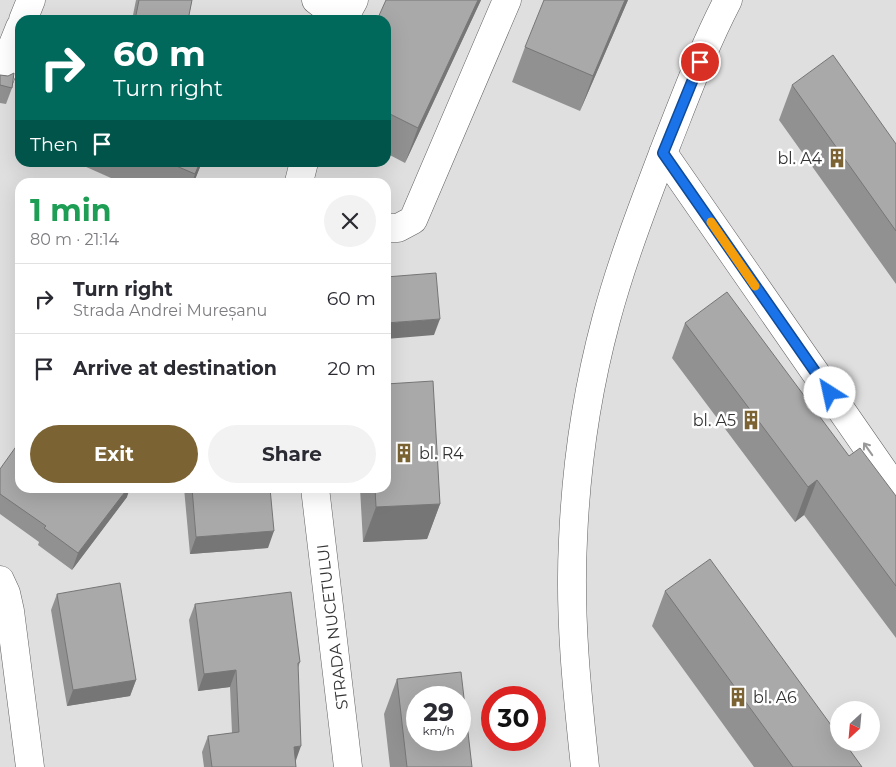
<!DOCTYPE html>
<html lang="en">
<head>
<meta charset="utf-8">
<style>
  body { margin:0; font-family:Montserrat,sans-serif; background:#f2f2f3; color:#2b2b33; height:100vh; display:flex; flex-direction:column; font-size:19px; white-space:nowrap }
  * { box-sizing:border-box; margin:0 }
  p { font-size:16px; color:#7c7c81 }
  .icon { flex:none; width:28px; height:28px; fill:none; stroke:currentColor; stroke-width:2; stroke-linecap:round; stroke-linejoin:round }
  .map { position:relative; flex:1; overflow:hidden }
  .side { position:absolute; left:15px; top:178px; width:376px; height:315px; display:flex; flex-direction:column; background:#fff; border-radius:15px; box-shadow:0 5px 20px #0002 }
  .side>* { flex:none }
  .hud { position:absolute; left:15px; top:15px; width:376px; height:152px; border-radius:15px; box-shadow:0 5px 20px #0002; background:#00695c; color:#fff; overflow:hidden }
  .needle { width:32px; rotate:206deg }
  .tools { position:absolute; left:830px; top:701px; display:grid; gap:10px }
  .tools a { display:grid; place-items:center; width:50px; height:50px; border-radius:50%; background:#fff; box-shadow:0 5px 20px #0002; font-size:25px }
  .speed { position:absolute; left:406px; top:686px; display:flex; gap:10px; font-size:25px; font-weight:700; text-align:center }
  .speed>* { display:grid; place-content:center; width:65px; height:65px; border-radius:50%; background:#fff; box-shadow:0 5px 20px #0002; line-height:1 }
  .speed small { font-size:12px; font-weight:400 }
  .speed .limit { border:8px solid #d22; background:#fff; color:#111 }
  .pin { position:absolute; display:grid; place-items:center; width:42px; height:42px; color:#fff; margin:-21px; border:2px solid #fff; border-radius:50%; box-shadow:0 1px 5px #0007 }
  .me { position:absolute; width:55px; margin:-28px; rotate:325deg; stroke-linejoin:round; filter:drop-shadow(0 0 4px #0008) }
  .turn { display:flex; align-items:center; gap:18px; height:105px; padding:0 15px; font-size:22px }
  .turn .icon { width:65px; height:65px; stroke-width:2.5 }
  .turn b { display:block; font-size:35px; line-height:42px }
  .then { display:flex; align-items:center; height:48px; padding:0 15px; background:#0003; gap:10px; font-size:19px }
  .round { display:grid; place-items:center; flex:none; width:52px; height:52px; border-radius:26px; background:#f2f2f3 }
  .overview { display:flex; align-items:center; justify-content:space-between; height:85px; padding:0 15px }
  h1 { font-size:30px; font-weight:700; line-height:38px; color:#1e9e55 }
  .cta { display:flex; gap:10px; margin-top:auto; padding:10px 15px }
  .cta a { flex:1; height:58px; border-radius:30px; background:#7b6333; color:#fff; font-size:20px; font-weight:700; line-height:58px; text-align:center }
  .cta a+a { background:#f2f2f3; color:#2b2b33 }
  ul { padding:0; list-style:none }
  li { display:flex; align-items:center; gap:15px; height:70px; padding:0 15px; border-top:1px solid #e1e1e2 }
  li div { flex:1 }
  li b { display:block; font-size:19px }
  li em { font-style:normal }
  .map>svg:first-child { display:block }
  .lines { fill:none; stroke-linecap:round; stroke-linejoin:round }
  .minor-casing { stroke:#626263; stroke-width:29 }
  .minor { stroke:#fff; stroke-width:28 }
  .wall { fill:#929192 }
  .shaded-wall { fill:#777677 }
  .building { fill:#aaa9aa; stroke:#777677; fill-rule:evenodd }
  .oneway { stroke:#999 }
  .route-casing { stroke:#114b97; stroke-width:12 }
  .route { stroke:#1a73e8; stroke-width:9 }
  .slow { stroke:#f59e0b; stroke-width:9 }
  .labels { text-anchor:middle; stroke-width:5; stroke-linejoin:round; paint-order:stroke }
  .poi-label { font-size:16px; fill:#333; stroke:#fff; text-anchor:end }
  .street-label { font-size:16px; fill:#333; stroke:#fff }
</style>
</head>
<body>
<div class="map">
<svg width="896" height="767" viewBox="0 0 896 767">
  <rect width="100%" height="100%" fill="#dfdfe0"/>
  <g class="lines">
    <defs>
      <path id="minor" d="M316 0 329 10 336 20
        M23 20 31 0
        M343 20 354 0
        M0 77 20 27
        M663 153 896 489
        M299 182 304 162
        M386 228H398L413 220 507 0
        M315 488 348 767
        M0 580 6 593 10 611 30 767
        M585 767C577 692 569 616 573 540 576 467 587 391 606 320 622 260 645 201 667 143 686 95 704 46 728 0"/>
    </defs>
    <use href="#minor" class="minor-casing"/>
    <use href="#minor" class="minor"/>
  </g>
  <path class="wall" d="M136 0H192L188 20H132Z
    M386 0H481L405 163 386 153Z
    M628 0 580 111 512 82 525 47Z
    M0 75 8 76 12 88 6 104 0 103Z
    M792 85 896 144V284L779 120Z
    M75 162H202L194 182H120Z
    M685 323 849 456 896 496V638L804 515 795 522 672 358Z
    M0 469 127 497 72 570 38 545 39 542 0 514Z
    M184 488H270L268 548 190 554Z
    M360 488H386L440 504 427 539 363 542Z
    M665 591 862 767H754L652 626Z
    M57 594 136 680 130 696 67 706 51 610Z
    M195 604 300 662 298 668 296 762V767H204L202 752 208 736 232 733 230 687 198 691 189 620Z
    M397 679 472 767H390L384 714Z"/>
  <path class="shaded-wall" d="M478 0H481L405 163 418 128Z
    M625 0H628L580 111 593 76Z
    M200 162H202L194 182H192Z
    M440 319 434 335 386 339V323Z
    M817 480 804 515 795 522 808 487Z
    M128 488H130L127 497 72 570 78 553Z
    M440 504 427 539 363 542 376 507Z
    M274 531 268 548 190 554 196 537Z
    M236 670 230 687 198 691 204 674Z
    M136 680 130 696 67 706 73 690Z
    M301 746 295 763 294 747Z"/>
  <path class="building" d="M139 0H192L188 20H135Z
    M386 0H478L418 128 386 112V20H377Z
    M544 0H625L593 76 525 47Z
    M833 55 896 144V231L792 85Z
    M14 73 12 88 0 85V75L8 76Z
    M167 162H200L195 174Z
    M436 273 440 319 386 323V277Z
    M727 292 849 456 860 448 896 496V586L817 480 808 487 685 323Z
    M433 381 440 504 376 507 375 488H386V384Z
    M20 441V488H128L78 553 44 528 46 526 0 494V469Z
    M192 488H270L274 531 196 537Z
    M710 559 839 736V742H844L862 767H793L665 591Z
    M120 583 136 680 73 690 57 594Z
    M291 592 300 662 298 663 301 746 294 747 296 767H212L208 736 239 732 236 670 204 674 195 604Z
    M461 672 472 767H407L397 679ZM418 698H460V740H418Z"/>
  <defs><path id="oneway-shaft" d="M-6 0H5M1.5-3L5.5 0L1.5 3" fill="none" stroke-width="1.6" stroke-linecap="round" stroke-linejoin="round" transform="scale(1.25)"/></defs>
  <use class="oneway" href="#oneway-shaft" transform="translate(868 449) rotate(-125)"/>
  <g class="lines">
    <defs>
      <path id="route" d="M700 62 663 153 830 393"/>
    </defs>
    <use href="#route" class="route-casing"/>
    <use href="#route" class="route"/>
    <path class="slow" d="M711 222 755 286"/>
  </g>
  <defs>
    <symbol id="building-bare" viewBox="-9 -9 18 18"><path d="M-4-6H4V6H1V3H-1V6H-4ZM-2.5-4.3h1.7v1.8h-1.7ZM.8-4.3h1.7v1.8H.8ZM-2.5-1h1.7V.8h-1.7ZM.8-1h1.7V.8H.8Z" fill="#7b6333" stroke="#fff" stroke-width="2.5" paint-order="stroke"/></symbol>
  </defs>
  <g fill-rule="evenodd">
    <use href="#building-bare" x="823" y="144" width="28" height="28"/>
    <use href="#building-bare" x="737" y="406" width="28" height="28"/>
    <use href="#building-bare" x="390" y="439" width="28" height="28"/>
    <use href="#building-bare" x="724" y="683" width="28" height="28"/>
  </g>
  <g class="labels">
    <g class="poi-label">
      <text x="822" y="164">bl. A4</text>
      <text x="736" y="426">bl. A5</text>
      <text x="419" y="459" text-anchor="start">bl. R4</text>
      <text x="753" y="703" text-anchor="start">bl. A6</text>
    </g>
    <g class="street-label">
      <text transform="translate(332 627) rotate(-97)" y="6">STRADA NUCETULUI</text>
    </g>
  </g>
</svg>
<div class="tools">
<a><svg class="needle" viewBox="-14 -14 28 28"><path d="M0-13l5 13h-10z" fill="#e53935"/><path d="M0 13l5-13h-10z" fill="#7c7c81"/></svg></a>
</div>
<div class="speed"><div>29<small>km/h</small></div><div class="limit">30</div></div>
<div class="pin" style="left:700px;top:62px;background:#d93025"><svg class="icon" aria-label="arrive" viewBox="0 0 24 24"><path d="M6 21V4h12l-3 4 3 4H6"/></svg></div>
<svg class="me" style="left:830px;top:393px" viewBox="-20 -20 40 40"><circle r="19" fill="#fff"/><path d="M0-13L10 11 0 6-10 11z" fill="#1a73e8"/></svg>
<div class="hud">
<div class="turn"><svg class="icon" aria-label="right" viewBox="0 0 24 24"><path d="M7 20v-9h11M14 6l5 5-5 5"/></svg><div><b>60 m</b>Turn right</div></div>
<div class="then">Then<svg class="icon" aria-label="arrive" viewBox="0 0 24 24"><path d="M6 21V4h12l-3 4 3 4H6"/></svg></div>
</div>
<section class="side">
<div class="overview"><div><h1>1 min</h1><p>80 m · 21:14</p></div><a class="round"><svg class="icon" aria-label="close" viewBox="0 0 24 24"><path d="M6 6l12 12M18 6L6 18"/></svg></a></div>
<ul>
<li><svg class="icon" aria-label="right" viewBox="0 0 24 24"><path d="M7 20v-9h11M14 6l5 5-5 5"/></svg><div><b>Turn right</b><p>Strada Andrei Mureșanu</p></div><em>60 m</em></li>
<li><svg class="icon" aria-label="arrive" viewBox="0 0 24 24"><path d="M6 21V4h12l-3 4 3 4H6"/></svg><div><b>Arrive at destination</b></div><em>20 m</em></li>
</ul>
<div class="cta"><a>Exit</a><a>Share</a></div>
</section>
</div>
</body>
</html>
